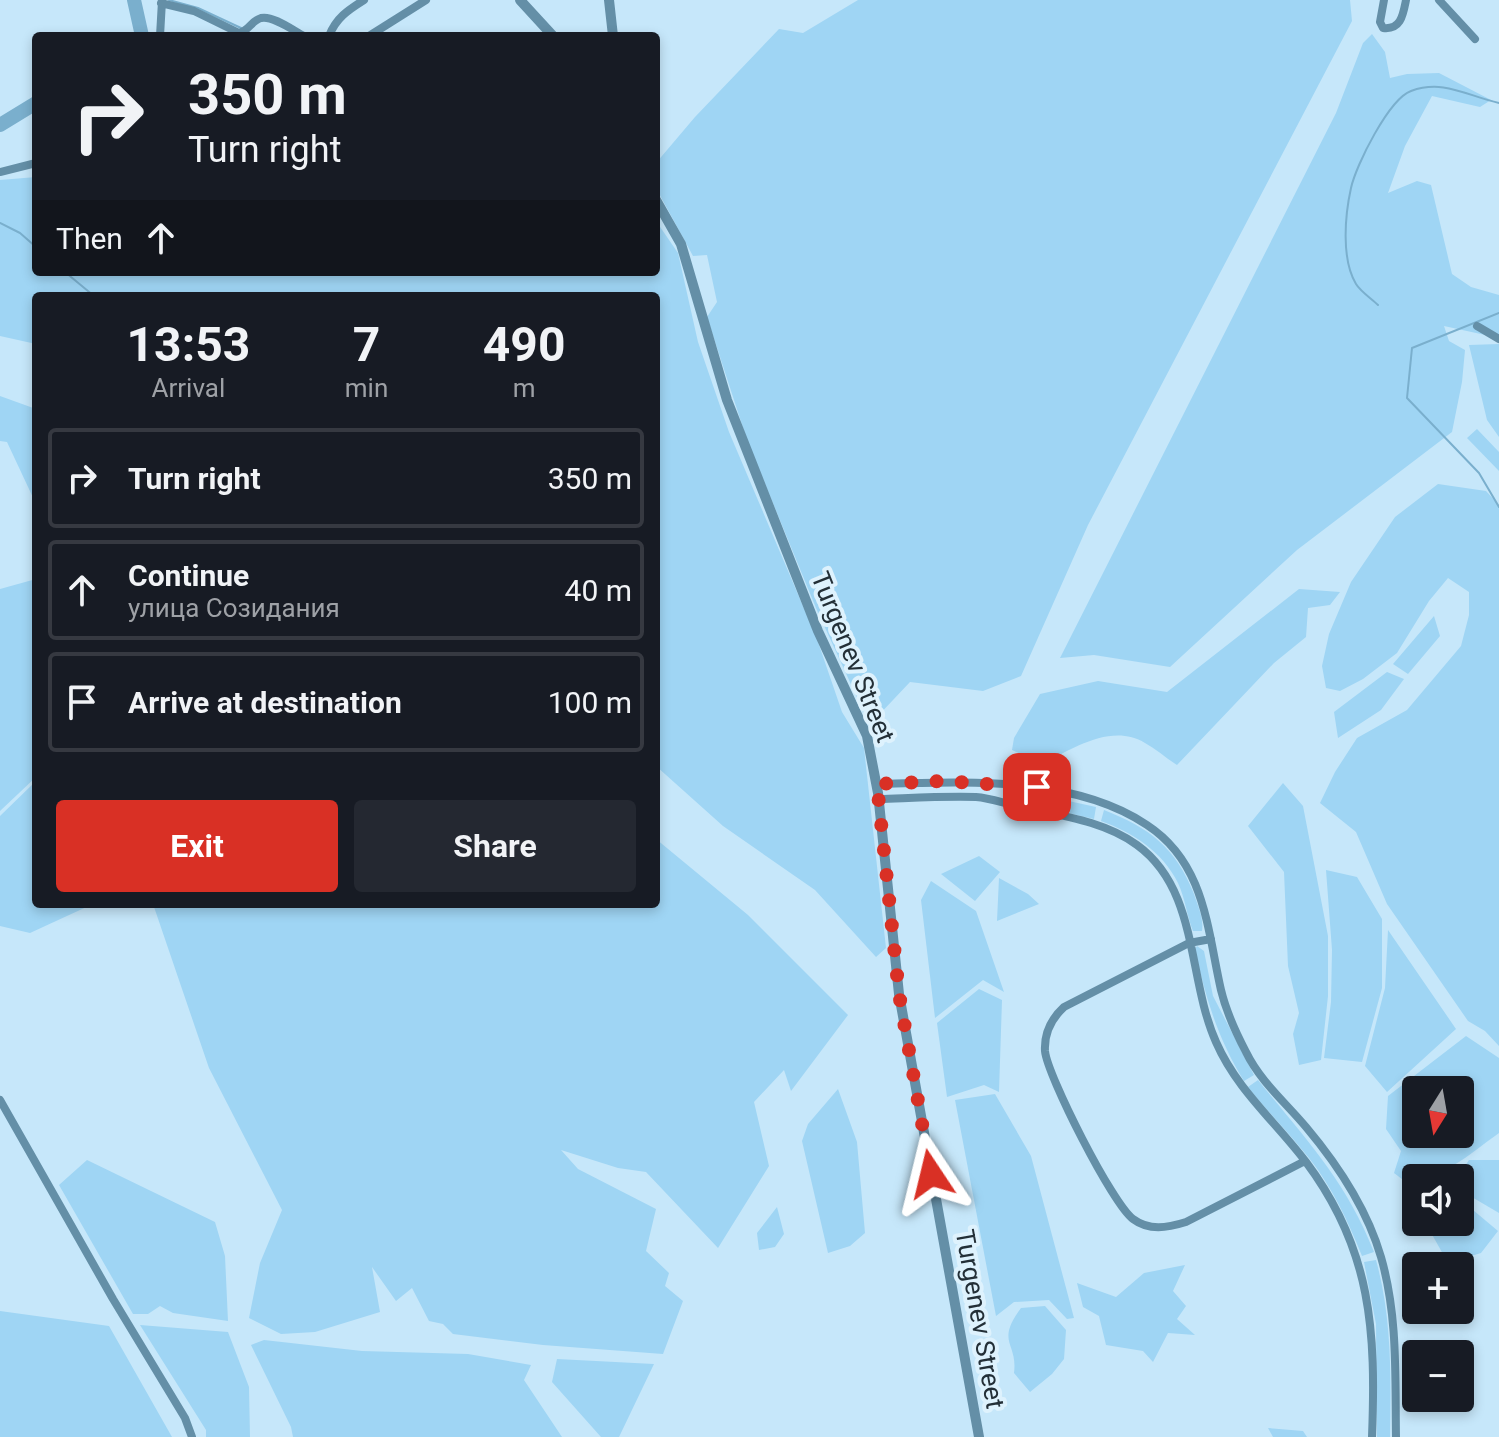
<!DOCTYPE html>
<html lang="en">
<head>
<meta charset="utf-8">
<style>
  body { margin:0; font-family:Roboto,sans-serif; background:#242831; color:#f1f3f6; height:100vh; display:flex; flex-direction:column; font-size:30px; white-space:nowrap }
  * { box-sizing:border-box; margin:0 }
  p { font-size:26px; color:#9ea1a6 }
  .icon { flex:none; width:44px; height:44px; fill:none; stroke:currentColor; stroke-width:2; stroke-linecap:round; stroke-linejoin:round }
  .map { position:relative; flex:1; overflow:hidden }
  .drawer { position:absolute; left:32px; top:292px; width:628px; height:616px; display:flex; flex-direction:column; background:#171b24; border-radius:8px; box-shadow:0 4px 12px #0003 }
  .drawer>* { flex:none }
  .hud { position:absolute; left:32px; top:32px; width:628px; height:244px; border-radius:8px; box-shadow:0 4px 12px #0003; background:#171b24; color:#f1f3f6; overflow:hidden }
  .needle { width:52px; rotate:191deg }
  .tools { position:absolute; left:1402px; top:1076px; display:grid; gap:16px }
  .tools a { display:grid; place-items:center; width:72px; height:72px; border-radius:8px; background:#171b24; box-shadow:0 4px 12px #0003; font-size:40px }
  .pin { position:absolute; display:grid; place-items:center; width:68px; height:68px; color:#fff; margin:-34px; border-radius:16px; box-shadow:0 4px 12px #0006 }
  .me { position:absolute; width:88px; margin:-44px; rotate:350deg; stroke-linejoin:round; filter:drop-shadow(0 0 6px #0008) }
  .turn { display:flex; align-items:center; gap:28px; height:168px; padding:0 24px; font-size:36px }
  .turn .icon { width:104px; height:104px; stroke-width:2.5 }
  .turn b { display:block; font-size:56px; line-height:68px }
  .then { display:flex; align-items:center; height:76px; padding:0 24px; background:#0003; gap:16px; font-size:30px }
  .eta { display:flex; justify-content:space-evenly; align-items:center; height:136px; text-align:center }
  .eta b { font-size:48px; font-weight:700; line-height:56px }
  .primary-button { display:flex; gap:16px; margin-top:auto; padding:16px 24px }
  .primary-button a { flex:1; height:92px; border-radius:8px; background:#d93025; color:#fff; font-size:32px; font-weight:700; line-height:92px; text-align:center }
  .primary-button a+a { background:#242831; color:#f1f3f6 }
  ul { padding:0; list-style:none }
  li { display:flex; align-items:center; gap:24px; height:100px; margin:0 16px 12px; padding:0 8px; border:4px solid #363941; border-radius:8px }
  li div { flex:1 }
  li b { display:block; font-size:30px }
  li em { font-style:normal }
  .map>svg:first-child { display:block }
  .green { fill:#9fd5f4; fill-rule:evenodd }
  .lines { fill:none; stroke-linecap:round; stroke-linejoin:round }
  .stream { stroke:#7aafcd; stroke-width:2 }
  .river { stroke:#7aafcd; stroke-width:14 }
  .minor { stroke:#648fa7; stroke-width:8 }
  .tertiary { stroke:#648fa7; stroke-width:10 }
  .route { stroke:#d93025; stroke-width:14; stroke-dasharray:0 25.2 }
  .labels { text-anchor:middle; stroke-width:8; stroke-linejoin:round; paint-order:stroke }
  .street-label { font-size:26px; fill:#232f37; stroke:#def2fd }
</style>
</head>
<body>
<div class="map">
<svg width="1499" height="1437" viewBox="0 0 1499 1437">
  <rect width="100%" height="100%" fill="#c6e7fa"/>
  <path class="green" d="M858 0H1350L1352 21 1088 525 1021 676 983 691 910 682 876 718 860 704 816 608 747 440 707 317 717 302 707 255 693 256 656 188V163L695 117 779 29 803 33Z
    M1372 34 1385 52 1390 78 1407 74 1439 73 1491 100 1480 107 1432 96 1405 146 1388 193 1417 181 1431 185 1452 274 1471 287 1499 295V338L1444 326 1449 341 1465 350 1462 382 1452 432 1297 550 1170 667 1094 655 1060 658 1336 113 1363 43Z
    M36 177V272H656V221L678 253 698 342 729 432 817 639 842 712 864 748 886 948 876 957 815 890 723 826 656 766V296H36V344L0 336V180Z
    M1499 344V437L1487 420 1469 345Z
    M0 396 36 409V504L7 442 0 441Z
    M1477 429 1499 452V471L1467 438Z
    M1438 484 1486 491 1499 505V1046L1485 1031 1468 1021 1387 904 1356 832 1320 803 1335 772 1357 738 1407 710 1461 646 1469 615V592L1448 578 1429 601 1397 653 1363 679 1340 691 1326 688 1322 666 1329 634 1351 582 1395 517Z
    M36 579V777L0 811V589Z
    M1299 589 1340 592 1330 605 1308 608 1306 637 1274 663 1177 765C1166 758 1156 749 1145 743 1112 723 1073 748 1043 764L1012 750 1014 738 1040 694 1098 681 1167 692Z
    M1434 616 1440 636 1408 674 1393 664Z
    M1387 672 1404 679 1381 710 1338 738 1334 712Z
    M36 781V904H93L30 933 0 926V816Z
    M1283 783 1303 806 1328 936V996L1321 1060 1299 1065 1293 1034 1299 1013 1288 966 1284 872 1248 826Z
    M1014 789 1096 807 1094 819 1013 800 1011 793Z
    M1104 810C1150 828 1176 848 1194 894 1198 906 1204 919 1202 931H1193C1187 916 1185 898 1178 883 1163 852 1132 832 1101 821Z
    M656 839 748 915 848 1015 791 1091 784 1070 754 1102 769 1166 718 1248 646 1172 618 1168 561 1150 578 1169 656 1209 646 1251 669 1273 665 1286 683 1301 663 1354 543 1345 453 1334 443 1324 429 1321 412 1288 396 1301 372 1267 380 1312 315 1332 281 1334 249 1318 260 1263 282 1210 209 1068 153 904H656Z
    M979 856 1000 872 975 901 941 874Z
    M1326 870 1357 877 1382 919V988L1362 1062 1324 1058 1331 1002 1332 950Z
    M999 878 1028 894 1039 904 997 921Z
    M931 881 976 911 1004 992 983 980 935 1018 921 900Z
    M1388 930 1456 1029 1387 1092 1365 1066 1385 988Z
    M1197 946 1204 951 1213 996 1254 1075 1244 1081C1218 1039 1205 997 1195 949Z
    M979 989 1002 1000 999 1092 984 1085 947 1097 937 1023Z
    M1466 1036 1499 1058V1133C1476 1149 1445 1178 1416 1178V1184L1411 1186 1394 1173 1401 1151 1386 1129 1388 1096ZM1416 1090H1460V1134H1416Z
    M1258 1080C1306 1140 1345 1179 1374 1252L1362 1256C1348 1221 1332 1187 1309 1158 1289 1133 1267 1111 1248 1087Z
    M838 1089 857 1142 865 1233 850 1246 828 1253 802 1141 808 1124Z
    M995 1094 1031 1156 1074 1318 1067 1319 1049 1300 1014 1302 996 1316 955 1100Z
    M87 1160 215 1222 225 1256 228 1321 173 1313 160 1306 148 1314H133L59 1185Z
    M1469 1160H1499V1213L1465 1193 1461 1172Z
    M1460 1199 1498 1231 1481 1253 1448 1263 1425 1222H1460Z
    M777 1207 784 1234 775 1247 759 1250 757 1233Z
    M1376 1260C1392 1318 1391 1377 1390 1437H1377L1376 1324 1364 1262Z
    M1185 1265 1173 1291 1186 1306 1177 1319 1195 1335 1168 1333 1153 1362 1143 1351 1106 1345 1099 1316 1083 1307 1077 1283 1116 1297 1144 1273Z
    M1045 1306 1066 1330 1064 1359 1052 1374 1030 1392 1014 1373C1018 1342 995 1343 1021 1308Z
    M0 1311 109 1326 172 1437H0Z
    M140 1325 228 1332 249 1387 250 1437H206V1430Z
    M264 1340 362 1351 468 1354 531 1365 524 1380 562 1437H293L291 1427 251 1345Z
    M557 1359 654 1364 619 1437H601L552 1382Z
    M1268 1428 1303 1431 1307 1437H1273Z"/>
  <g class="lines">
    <path class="stream" d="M169 0 198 8 241 28
      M0 223 20 233 36 247
      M65 272 94 296
      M1378 305C1372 299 1361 292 1356 284 1341 259 1345 215 1351 188 1356 165 1389 99 1411 91 1444 79 1467 96 1499 103
      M1499 313 1412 348 1407 398 1479 473 1499 507"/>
    <path class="river" d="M134 0 142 36
      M0 125 36 103"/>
    <path class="minor" d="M1384 0 1380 22 1383 28C1401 30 1403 15 1406 0
      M1439 0 1475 39
      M161 3 194 11 239 33C249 31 251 21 261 18 273 15 294 31 304 36
      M160 36 162 1
      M329 36C336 18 348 10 364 0
      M369 36 426 0
      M0 172 36 163
      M1477 326 1499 339
      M877 784C962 782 1073 775 1147 825 1205 863 1207 928 1221 990 1226 1011 1236 1033 1246 1052 1260 1081 1285 1102 1306 1127 1338 1165 1367 1209 1381 1257 1398 1316 1395 1376 1396 1437
      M879 799C911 798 944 796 976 797 990 798 1003 803 1017 806 1056 815 1103 820 1137 845 1199 890 1187 977 1216 1042 1237 1090 1275 1121 1306 1162 1372 1250 1376 1332 1372 1437
      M1211 939 1189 943 1064 1007C1051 1019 1044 1033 1045 1051 1047 1075 1113 1205 1133 1219 1149 1231 1167 1228 1186 1222L1305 1161
      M0 1100 113 1299 185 1418 192 1437"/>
    <path class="tertiary" d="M520 0 553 36
      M609 0 613 36
      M656 200 681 244 727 400 818 631 867 736 878 793 899 994 979 1437"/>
  </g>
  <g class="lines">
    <path class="route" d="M931 1174 899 994 877 784 945 781 1001 785 1014 783 1037 787"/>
  </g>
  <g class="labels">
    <g class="street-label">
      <text transform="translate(853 657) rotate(68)" y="9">Turgenev Street</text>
      <text transform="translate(980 1319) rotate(80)" y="9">Turgenev Street</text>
    </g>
  </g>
</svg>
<div class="tools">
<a><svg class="needle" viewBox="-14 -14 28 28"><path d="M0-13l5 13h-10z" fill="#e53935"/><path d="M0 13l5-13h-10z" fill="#9ea1a6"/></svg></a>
<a><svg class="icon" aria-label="sound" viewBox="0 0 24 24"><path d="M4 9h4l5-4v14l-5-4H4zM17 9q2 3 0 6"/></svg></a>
<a>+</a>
<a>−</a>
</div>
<div class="pin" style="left:1037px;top:787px;background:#d93025"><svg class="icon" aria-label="arrive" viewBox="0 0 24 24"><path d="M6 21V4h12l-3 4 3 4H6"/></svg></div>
<svg class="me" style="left:931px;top:1174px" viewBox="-20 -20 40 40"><path d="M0-17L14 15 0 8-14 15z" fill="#d93025" stroke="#fff" stroke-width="4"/></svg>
<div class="hud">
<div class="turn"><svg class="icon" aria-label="right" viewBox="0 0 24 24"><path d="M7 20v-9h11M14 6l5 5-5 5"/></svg><div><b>350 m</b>Turn right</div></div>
<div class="then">Then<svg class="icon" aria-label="ahead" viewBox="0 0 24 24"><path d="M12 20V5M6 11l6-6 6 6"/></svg></div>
</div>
<section class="drawer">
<div class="eta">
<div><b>13:53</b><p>Arrival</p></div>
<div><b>7</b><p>min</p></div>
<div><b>490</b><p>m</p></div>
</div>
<ul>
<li><svg class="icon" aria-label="right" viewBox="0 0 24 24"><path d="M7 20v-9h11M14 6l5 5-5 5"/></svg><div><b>Turn right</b></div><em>350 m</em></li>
<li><svg class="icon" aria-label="ahead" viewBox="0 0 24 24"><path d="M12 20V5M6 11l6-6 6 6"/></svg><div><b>Continue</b><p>улица Созидания</p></div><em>40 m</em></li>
<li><svg class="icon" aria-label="arrive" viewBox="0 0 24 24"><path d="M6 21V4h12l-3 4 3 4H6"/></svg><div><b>Arrive at destination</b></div><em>100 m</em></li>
</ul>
<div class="primary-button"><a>Exit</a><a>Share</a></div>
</section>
</div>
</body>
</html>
